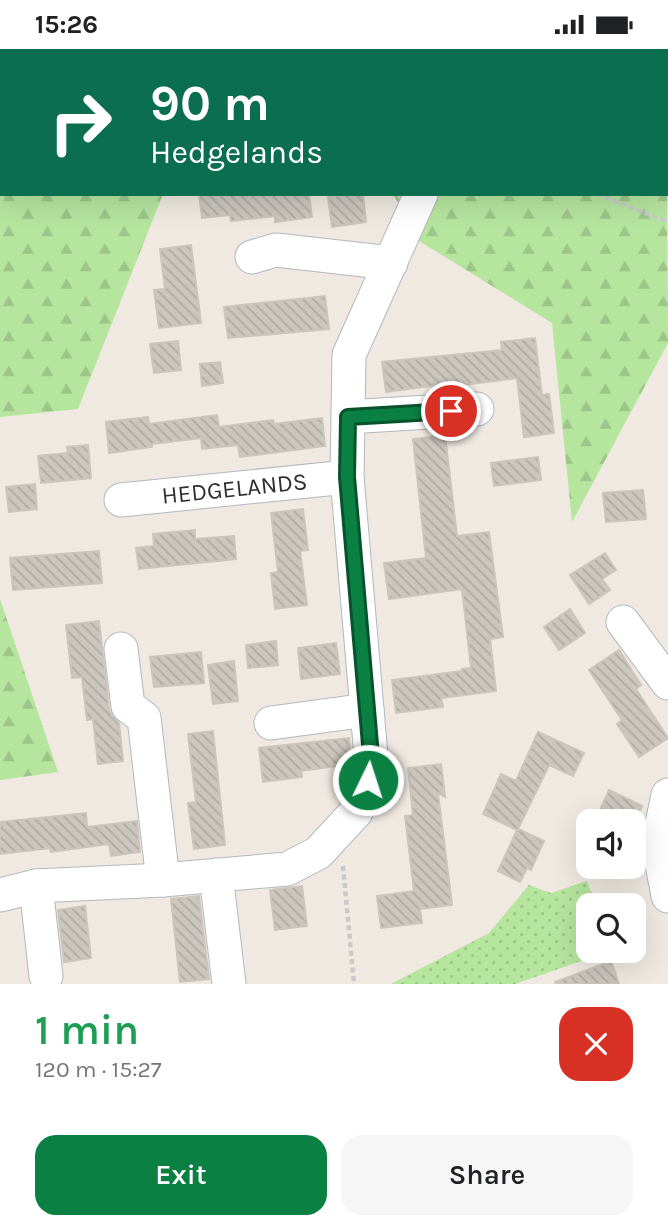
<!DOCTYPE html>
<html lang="en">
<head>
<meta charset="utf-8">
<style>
  body { margin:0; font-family:Karla,sans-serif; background:#f6f6f6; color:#202124; height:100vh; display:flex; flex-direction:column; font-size:26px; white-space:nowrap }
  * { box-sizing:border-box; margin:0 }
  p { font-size:23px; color:#757577 }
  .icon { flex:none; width:38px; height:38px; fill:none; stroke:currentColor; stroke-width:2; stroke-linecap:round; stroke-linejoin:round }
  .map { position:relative; height:935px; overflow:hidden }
  .sheet { display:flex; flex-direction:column; background:#fff; flex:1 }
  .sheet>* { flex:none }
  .guide { position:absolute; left:0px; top:0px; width:668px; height:147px; box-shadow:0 7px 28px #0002; background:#0b6e4f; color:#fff; overflow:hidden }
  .buttons { position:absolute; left:576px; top:760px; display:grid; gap:14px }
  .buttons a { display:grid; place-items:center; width:70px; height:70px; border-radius:14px; background:#fff; box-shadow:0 7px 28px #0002; font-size:35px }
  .pin { position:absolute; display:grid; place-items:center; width:60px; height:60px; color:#fff; margin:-30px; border:4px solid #fff; border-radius:50%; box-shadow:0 2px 7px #0007 }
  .me { position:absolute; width:77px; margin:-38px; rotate:4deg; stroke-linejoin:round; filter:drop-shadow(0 0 5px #0008) }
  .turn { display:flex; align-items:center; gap:24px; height:147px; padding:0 35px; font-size:32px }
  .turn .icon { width:91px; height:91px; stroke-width:2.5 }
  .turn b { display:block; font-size:49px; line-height:60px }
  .round { display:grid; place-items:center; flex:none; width:74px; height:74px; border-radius:21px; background:#f6f6f6 }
  .summary { display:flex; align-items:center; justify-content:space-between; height:119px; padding:0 35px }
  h1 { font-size:42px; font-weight:600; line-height:52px; color:#1e9e55 }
  .button { display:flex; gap:14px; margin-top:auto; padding:14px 35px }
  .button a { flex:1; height:80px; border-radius:21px; background:#0b8043; color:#fff; font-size:28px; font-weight:600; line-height:80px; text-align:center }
  .button a+a { background:#f6f6f6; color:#202124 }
  .status { display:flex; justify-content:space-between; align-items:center; height:49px; padding:0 35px; background:#fff; direction:ltr }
  .status svg { height:19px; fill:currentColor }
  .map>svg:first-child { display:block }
  .grass { fill:url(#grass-dots) }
  .forest { fill:url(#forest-firs) }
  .building { fill:url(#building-back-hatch); stroke:#cbc5ba; stroke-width:2 }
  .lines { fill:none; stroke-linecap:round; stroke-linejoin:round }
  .minor-casing { stroke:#b4b7c1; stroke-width:35 }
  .path { stroke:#c9c9c9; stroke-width:4.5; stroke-dasharray:5 3.5; stroke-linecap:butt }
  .minor { stroke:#fff; stroke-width:33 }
  .route-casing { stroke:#07532c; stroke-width:18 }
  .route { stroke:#0b8043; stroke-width:12 }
  .labels { text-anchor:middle; stroke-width:5; stroke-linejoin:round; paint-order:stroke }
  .street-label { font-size:24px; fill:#2e2e2e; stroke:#fff }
</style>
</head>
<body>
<div class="status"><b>15:26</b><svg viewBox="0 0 49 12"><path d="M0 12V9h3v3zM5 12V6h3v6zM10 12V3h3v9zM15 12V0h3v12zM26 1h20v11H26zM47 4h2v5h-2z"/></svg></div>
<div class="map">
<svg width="668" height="935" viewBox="0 0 668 935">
  <defs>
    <pattern id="grass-dots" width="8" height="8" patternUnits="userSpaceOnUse" patternTransform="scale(1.75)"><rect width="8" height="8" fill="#b6e59e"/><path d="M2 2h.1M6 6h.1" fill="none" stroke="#9dc588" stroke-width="1.8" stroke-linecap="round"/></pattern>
    <pattern id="forest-firs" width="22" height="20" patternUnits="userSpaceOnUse" patternTransform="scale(1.75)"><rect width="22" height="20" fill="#b6e59e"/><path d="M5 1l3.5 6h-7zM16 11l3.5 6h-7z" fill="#9dc588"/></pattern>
    <pattern id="building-back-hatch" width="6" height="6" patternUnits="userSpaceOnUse" patternTransform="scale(1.75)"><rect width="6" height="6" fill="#cbc7bf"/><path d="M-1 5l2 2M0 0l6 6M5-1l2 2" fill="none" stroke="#afaba4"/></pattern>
  </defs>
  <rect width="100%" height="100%" fill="#efe9e1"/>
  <path class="grass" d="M587 832 596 856H588V901H613L515 935H391L489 884 529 836 551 844Z"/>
  <path class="forest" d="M0 0 306 2H2V145H163L78 360 0 368Z
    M553 0H668V39L667 2Z
    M667 128 668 294 572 473 552 274 419 192 393 145H667Z
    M0 550 58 723 0 731Z"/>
  <path class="building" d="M199 145H309L312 168 275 173V167L231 172 230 166 202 169Z
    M348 145H363L366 173 332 178 328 148Z
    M191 196 201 274 159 279 154 241 165 240 160 200Z
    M325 247 329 280 228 289 224 258Z
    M535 289 542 346 549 345 554 384 524 388 517 329 439 339V336L386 343 382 313 502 301 501 293Z
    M178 292 181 321 154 324 150 295Z
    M220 313 223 334 202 337 200 315Z
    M217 366 219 378 273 371 274 375 322 369 325 397 240 408 238 396 202 400 201 389 152 395V398L109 404 106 373 148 368 149 375Z
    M445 386 457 487 489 483 503 588 490 590 496 642 441 649 443 658 396 664 392 631 462 622V620L471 619 462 540 389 550 384 514 426 509 413 390Z
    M88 396 91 429 41 434 38 407 68 404 67 398Z
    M538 408 541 431 494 437 491 414Z
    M35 435 37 460 9 463 6 438Z
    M643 441 646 470 606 473 603 444Z
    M303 460 308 501 300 502 307 556 275 560 271 524 278 523 271 464Z
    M195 481V490L234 487 236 510 139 520 136 499 154 497 153 485Z
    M99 502 102 534 13 541 10 509Z
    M605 504 616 521 602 530 610 541 589 555 570 526Z
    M570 560 585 584 559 601 544 578Z
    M99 572 109 659 112 667 119 674 123 712 98 715 93 670 87 671 82 628 72 629 66 576Z
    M276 592 278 616 248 619 246 596Z
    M336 594 340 625 301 630 298 599Z
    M619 601 641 636 636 640 668 689 639 708 617 675 622 671 589 621Z
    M201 603 204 634 154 638 150 608Z
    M234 612 238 652 213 655 208 616Z
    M213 682 225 796 194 800 188 754 196 753 188 685Z
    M538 683 584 704 573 727 549 716 518 780 544 792 531 821 527 819 520 833 498 822 517 781 483 765 501 725 516 732Z
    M349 689 351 715 301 722 302 728 263 733 259 699Z
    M441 715 445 748 438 744 452 856 420 860 422 874 381 879 377 847 414 842 405 767 413 766 408 719Z
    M609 741 642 757 635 772H595Z
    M86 764 87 778 137 772 140 803 111 807 109 795 51 803 50 799 0 805V773Z
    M302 837 307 877 275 881 270 841Z
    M199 847 209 930 180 933 171 850Z
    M85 857 91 909 64 913 58 861Z
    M611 912 619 935H556L555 933Z"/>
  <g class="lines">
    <defs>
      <g id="minor">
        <path d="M444 0 450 2"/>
        <path d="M667 78 668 79"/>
        <path d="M252 208 276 201 391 214"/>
        <path d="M348 368 477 360"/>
        <path id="s1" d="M121 451 347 428"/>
        <path d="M623 573 668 634"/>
        <path d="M121 600 128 657 144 669 163 831"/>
        <path d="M271 674 367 661"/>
        <path d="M668 746 658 794 668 847"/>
        <path d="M216 826 229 935"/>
        <path d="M36 837 46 927"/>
        <path d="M0 846 36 837 163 831 287 820 318 804 356 763 368 731 371 707 347 428 349 306 421 145"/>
      </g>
    </defs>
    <use href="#minor" class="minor-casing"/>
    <path class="path" d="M0 118 2 117
      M597 145 668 173
      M343 817 354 935"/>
    <use href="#minor" class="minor"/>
  </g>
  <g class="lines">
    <defs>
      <path id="route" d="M368 731 371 707 347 428 348 368 451 362"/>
    </defs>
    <use href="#route" class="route-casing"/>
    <use href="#route" class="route"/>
  </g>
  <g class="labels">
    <g class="street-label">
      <text dy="8" stroke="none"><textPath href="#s1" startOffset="114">HEDGELANDS</textPath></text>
    </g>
  </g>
</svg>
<div class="buttons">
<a><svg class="icon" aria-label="sound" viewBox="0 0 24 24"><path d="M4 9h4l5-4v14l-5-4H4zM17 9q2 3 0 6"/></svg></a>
<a><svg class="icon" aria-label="search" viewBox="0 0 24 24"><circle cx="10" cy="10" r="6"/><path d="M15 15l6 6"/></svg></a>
</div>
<div class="pin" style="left:451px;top:362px;background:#d93025"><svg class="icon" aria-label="arrive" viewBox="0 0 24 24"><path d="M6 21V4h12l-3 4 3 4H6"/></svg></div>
<svg class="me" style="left:368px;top:731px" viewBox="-20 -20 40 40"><circle r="17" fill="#0b8043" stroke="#fff" stroke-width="3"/><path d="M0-11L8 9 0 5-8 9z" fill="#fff"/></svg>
<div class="guide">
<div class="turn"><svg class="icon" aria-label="right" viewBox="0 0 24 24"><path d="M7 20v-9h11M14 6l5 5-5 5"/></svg><div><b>90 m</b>Hedgelands</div></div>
</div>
</div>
<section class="sheet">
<div class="summary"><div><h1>1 min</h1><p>120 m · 15:27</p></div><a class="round" style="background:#d93025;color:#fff"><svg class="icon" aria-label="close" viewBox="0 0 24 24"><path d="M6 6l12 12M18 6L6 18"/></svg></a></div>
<div class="button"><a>Exit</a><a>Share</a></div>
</section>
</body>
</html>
